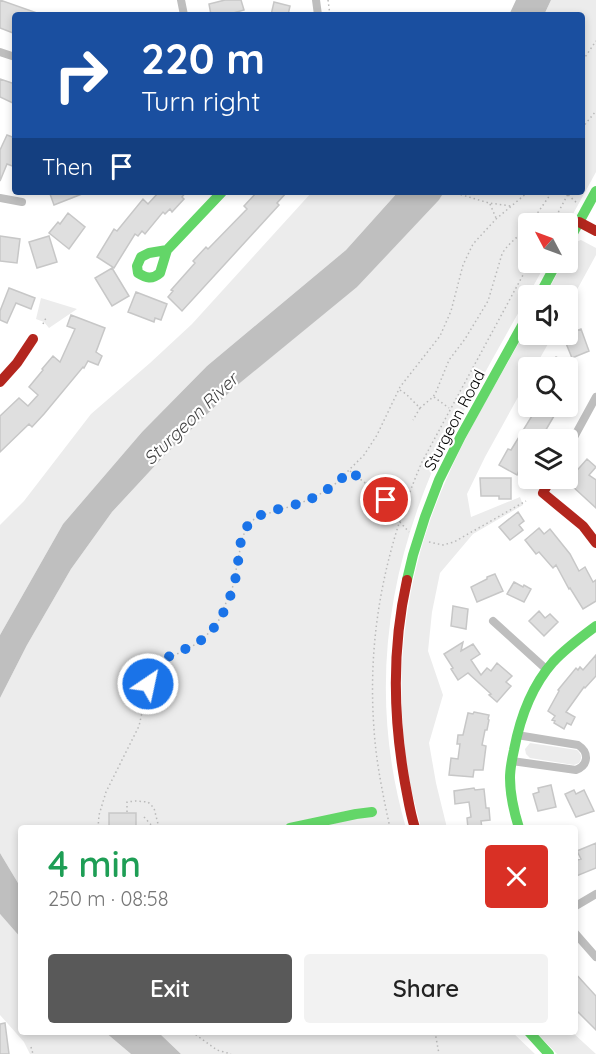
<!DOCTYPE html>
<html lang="en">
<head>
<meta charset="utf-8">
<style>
  body { margin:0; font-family:Quicksand,sans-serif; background:#f2f2f2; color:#222; height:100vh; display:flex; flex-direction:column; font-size:22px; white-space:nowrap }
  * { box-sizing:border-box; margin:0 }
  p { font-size:20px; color:#767676 }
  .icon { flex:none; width:33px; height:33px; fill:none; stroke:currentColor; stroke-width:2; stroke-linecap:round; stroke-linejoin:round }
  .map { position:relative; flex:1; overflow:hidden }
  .panel { position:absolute; left:18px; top:825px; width:560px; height:210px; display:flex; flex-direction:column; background:#fff; border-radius:6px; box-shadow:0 3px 9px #0003 }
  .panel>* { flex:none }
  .banner { position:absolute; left:12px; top:12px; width:573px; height:183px; border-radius:6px; box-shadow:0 3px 9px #0003; background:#1a4fa0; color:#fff; overflow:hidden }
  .needle { width:39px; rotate:311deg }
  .buttons { position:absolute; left:518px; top:213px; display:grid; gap:12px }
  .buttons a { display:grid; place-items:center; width:60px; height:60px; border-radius:6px; background:#fff; box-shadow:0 3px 9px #0003; font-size:30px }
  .pin { position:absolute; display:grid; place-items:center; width:51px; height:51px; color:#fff; margin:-26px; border:3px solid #fff; border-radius:50%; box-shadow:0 2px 6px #0007 }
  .me { position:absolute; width:66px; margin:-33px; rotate:34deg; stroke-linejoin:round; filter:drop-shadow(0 0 4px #0008) }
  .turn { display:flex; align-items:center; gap:21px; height:126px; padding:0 30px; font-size:27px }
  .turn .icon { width:78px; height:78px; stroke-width:2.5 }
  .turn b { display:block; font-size:42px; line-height:51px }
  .then { display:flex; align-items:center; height:57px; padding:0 30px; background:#0003; gap:12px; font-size:22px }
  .round { display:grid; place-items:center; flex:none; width:63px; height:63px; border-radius:6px; background:#f2f2f2 }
  .headline { display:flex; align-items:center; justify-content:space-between; height:102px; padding:0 30px }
  h1 { font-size:36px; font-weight:600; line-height:45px; color:#1e9e55 }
  .primary-button { display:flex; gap:12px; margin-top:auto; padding:12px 30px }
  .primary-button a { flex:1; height:69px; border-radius:6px; background:#595959; color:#fff; font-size:24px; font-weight:600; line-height:69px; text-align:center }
  .primary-button a+a { background:#f2f2f2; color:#222 }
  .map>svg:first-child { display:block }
  .green { fill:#ececec }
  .water { fill:#bfbfbf }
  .building { fill:#dfdfdf; stroke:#c7c7c7; stroke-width:1.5 }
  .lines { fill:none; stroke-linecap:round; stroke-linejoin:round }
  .path { stroke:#b9b9b9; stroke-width:1.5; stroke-dasharray:1.5 3; stroke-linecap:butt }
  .street { stroke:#bebebe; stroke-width:8 }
  .fast { stroke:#63d668; stroke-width:10 }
  .jam { stroke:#b3261e; stroke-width:10 }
  .route { stroke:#1a73e8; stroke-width:10; stroke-dasharray:0 18 }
  .labels { text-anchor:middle; stroke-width:4.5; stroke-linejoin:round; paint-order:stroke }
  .street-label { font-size:16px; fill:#000; stroke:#fff }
  .water-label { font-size:18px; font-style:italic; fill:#444; stroke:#fff }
</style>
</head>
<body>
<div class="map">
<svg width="596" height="1054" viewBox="0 0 596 1054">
  <rect width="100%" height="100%" fill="#fff"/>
  <path class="green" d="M551 0H596V172L567 225V224H528V262L546 263C523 305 499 347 476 389 461 417 444 445 431 474 383 589 371 707 406 828H21V888L0 853V698L27 645 71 569 112 512 163 457 235 387 357 286 439 200 444 192H582V15H544Z
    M312 192H398L346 250 207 366 142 432 63 524 0 635V525L24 501 91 414 150 363 192 324Z
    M581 240 596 248V255L567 308V296H545L563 263 567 262C567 254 571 243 581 240Z
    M41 298 77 309 49 328 44 322 36 319Z
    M528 327V334L553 335 535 367 528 368V379L485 457 467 494 471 517 520 497 523 505 473 534 440 573 432 612 428 651 443 695 429 743 436 783 447 828H421C416 807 410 787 407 766 393 668 406 571 446 480 469 427 500 377 528 327Z
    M530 743 577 750C582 754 582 758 579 763L574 765 530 758 526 754 525 749Z
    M0 914 21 938V1032H105L131 1054H30L24 1042 0 1015Z
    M158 1032H512L535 1054H181Z
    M536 1032H572L596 1054H557Z"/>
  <path class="water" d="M516 0H551L544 15H509Z
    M398 192H444L439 200 357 287 235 387 163 457 112 512 71 569 27 645 0 698V635L63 524 142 432 207 366 346 250Z
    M0 853 21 888V938L0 914Z
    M105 1032H158L181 1054H131Z"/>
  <path class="building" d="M0 0 40 14 39 15H15V26L13 33 0 28Z
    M225 0H241L244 10 226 15H211L209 4Z
    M274 2 290 6 288 15H271Z
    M0 79 15 84V104L0 97Z
    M7 135 15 138V167L7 164 0 181V150Z
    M55 192H87L54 205 50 194Z
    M159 192H186L182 197 184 199 172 212 170 209 165 214 163 212 145 234 142 231 138 236 135 234 114 268 97 257 114 229 117 231 143 199 148 204Z
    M257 192H287L277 203 279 205 182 311 168 297 173 291 171 290 195 263 193 261 206 247 208 249 247 209 244 206Z
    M68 213 85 227 69 249 49 233 58 222 60 224Z
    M0 236 20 239 17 263 0 261Z
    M49 236 57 262 37 268 29 242Z
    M112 268 129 296 112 306 95 278Z
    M9 288 35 298 31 309 16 303 7 323 0 320V311Z
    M136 292 167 304 161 320 155 318 154 322 128 312Z
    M71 315 105 328 96 352 102 356 98 365 88 361 84 368 83 367 44 414 32 427 29 424 0 452V416L19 398 28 406 38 395 29 387 43 370 42 369 53 356 60 362 75 329 67 326Z
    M581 329 589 351 572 358 563 336Z
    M556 357 576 368H550Z
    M538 406H551L548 413 554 416 540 440H528V449L519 465 521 466 517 475 499 465 508 449 511 450Z
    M587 459 596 467 589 475 596 480V508L571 485 577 479 573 475Z
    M480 478H511V499H499V496H481Z
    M518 512 524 521 519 525 523 530 510 540 499 527Z
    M539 528 544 534 550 529 570 554 579 571 585 567 593 582 596 580V601L583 609 570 588 569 589 556 565 553 568 539 552 536 554 525 540Z
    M495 574 503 591 477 602 471 587 487 579V577Z
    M514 582 523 587 524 585 531 589 524 602 507 594Z
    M453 606 468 609 466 629 451 626Z
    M539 611 545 618 550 614 558 622 544 636 529 621Z
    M463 642 461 651 473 644 480 654 471 660 481 675 487 668 491 671 497 663 512 676 506 682 511 686 497 702 489 695 491 694 468 673 458 680 451 669 453 668 444 654Z
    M596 655V676L585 688 584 687 566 712 575 717 571 725 567 723 564 729 554 723 555 721 552 720 555 716 548 711 559 691 558 690 576 668 578 670 580 667 583 670Z
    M474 712 489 715 488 719 489 720 487 730H485L482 745 486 746 483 770H474L473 777 449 775 451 758 458 759 460 744H457L458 735H463L468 713 473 714Z
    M551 785 556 807 538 811 533 794 539 792 538 788Z
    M474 788 475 790 484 789 486 808H489L490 820 481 821 482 828H468L467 818 471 817 469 802 455 804 454 791Z
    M574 790 576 794 584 790 594 811 576 817 565 794Z
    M109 813H136V828H109Z
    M596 843V868L574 877V861L581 859 577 851Z
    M574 972 596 996V1030L574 1008Z
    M5 1023 9 1054H0V1024Z"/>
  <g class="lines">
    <path class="path" d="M328 0 330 15
      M582 78 583 60 596 41
      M582 128 596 111
      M452 192 489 203 511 206
      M565 192 578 204
      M490 204 496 218
      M530 224 552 192
      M552 224 568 194
      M43 324 46 318
      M400 390 406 394 420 408 413 420
      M434 397 449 408
      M420 408 433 397 436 392 449 360 465 339 488 301 502 254C508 243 520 236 528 226
      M350 471 384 498 399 521 409 532
      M429 542 443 545 454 542 526 501
      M127 812V802L136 801 148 802 154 808 159 828
      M144 817 154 828
      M98 828 99 815 106 792 139 726 150 677 158 664 198 643 212 630 218 622 233 586 242 539 248 524 257 517 301 503 322 493 335 484 364 455 377 435 400 387 440 336 451 311 463 265 473 244 496 219 528 192
      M390 828C383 795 376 762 374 729 367 635 385 548 422 462L530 262
      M192 1032 217 1050 231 1054
      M435 1032 439 1054
      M31 1047 33 1054"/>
    <path class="street" d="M181 0 184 15
      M316 0 318 15
      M0 52 15 57
      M0 198 22 202
      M567 450 596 397
      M493 621 546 669
      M512 761 576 770C589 765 589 752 578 745L517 735
      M574 907 596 894
      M574 932 596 957"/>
    <path class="fast" d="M567 244 596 191
      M167 250 149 253 141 257 137 266 138 273C146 278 152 280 160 273L167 250 222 192
      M539 296 557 262
      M407 580 413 555 425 517 439 480 461 436 528 315
      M290 828 356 814 372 812
      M519 828C514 812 510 795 510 778 510 768 512 759 514 750 520 718 531 687 553 662 566 648 581 637 596 626
      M529 1032 549 1054"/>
    <path class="jam" d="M579 222 596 231
      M0 382 17 363 33 339
      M551 478 543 493 583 526 596 543
      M407 580C392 647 393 716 405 783 408 798 410 813 415 828"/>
  </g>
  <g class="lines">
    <path class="route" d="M148 684C150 677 152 670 158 664 174 650 197 649 212 630 224 616 232 594 236 576 240 558 237 533 253 520 263 511 286 508 300 503 319 497 335 485 350 471L377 491 386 500"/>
  </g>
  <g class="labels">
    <g class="street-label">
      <text transform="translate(454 420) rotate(-62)" y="6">Sturgeon Road</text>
    </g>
    <g class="water-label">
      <text transform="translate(191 419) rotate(-44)" y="6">Sturgeon River</text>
    </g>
  </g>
</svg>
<div class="buttons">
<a><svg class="needle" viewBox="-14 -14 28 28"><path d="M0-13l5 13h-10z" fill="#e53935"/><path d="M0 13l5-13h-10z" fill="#767676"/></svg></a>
<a><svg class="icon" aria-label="sound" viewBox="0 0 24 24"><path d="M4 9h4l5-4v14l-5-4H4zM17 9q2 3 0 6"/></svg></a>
<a><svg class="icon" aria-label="search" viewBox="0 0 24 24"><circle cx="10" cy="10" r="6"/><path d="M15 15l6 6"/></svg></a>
<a><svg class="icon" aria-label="layers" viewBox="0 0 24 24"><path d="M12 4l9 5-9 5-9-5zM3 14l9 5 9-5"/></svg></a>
</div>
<div class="pin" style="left:386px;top:500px;background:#d93025"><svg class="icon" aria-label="arrive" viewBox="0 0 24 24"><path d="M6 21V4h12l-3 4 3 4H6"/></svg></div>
<svg class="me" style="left:148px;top:684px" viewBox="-20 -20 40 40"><circle r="17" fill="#1a73e8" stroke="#fff" stroke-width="3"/><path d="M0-11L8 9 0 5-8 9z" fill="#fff"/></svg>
<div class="banner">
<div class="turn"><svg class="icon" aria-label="right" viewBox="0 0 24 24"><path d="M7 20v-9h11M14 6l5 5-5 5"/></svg><div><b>220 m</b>Turn right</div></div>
<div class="then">Then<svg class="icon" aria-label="arrive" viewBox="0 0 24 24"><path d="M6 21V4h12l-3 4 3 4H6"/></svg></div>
</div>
<section class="panel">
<div class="headline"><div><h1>4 min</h1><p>250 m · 08:58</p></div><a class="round" style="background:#d93025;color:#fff"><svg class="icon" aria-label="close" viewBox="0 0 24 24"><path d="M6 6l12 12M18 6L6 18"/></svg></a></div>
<div class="primary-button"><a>Exit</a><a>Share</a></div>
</section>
</div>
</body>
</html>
